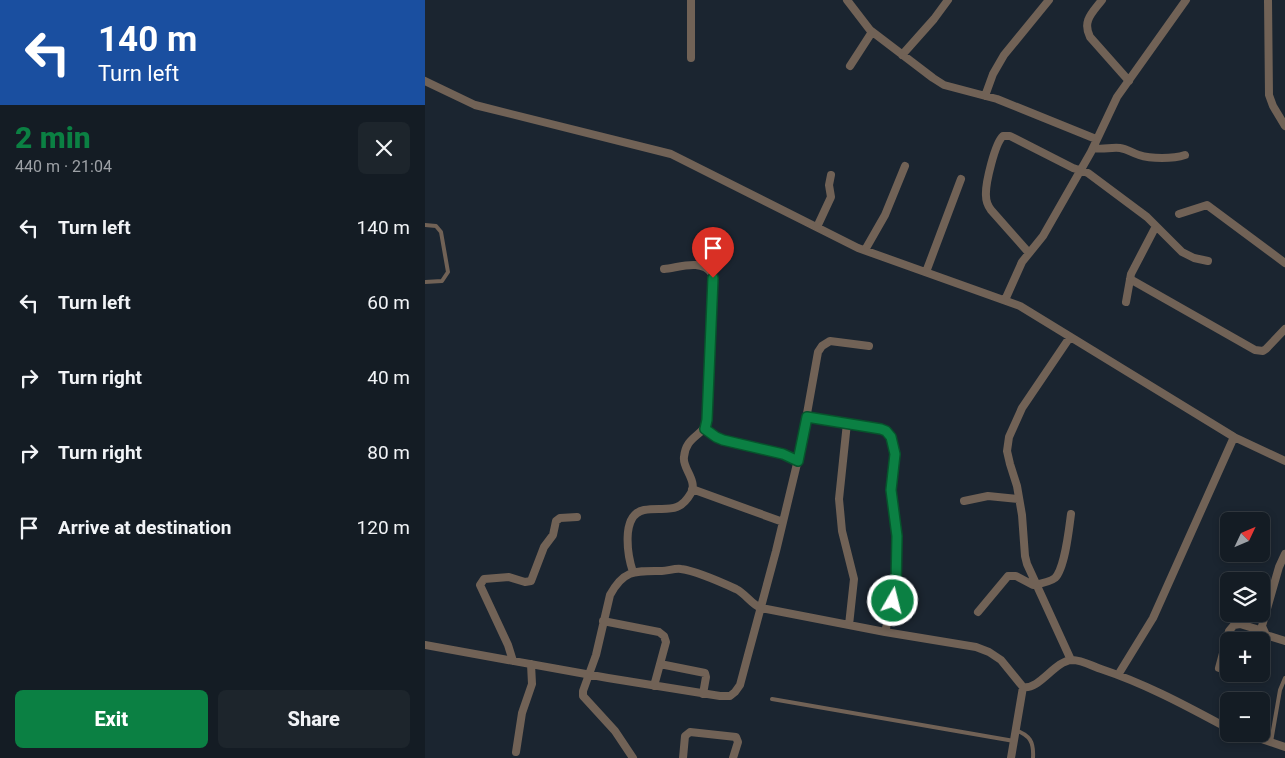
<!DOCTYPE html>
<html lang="en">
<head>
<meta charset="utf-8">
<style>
  body { margin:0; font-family:Roboto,sans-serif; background:#1d252c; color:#f1f3f6; height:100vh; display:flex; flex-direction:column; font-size:19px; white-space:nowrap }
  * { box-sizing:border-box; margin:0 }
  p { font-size:16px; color:#9da1a6 }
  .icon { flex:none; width:28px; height:28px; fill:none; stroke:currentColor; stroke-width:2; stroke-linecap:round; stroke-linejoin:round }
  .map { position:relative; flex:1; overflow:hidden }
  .side { display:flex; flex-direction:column; background:#141c24; width:425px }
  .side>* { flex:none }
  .top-card { background:#1a4fa0; color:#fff; overflow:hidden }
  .needle { width:32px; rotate:46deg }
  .buttons { position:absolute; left:795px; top:512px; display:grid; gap:10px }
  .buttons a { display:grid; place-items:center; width:50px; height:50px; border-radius:8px; background:#141c24; box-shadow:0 2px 8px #0003,0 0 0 1px #333a41; font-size:25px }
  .pin { position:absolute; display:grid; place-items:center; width:42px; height:42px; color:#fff; margin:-51px -21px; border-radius:50% 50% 50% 0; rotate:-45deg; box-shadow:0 0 5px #0007 }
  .pin .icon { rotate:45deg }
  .me { position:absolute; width:55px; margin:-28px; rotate:8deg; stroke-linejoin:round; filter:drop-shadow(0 0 4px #0008) }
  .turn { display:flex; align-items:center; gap:18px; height:105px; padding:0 15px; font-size:22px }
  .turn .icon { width:65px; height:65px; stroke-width:2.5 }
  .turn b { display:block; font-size:35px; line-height:42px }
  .round { display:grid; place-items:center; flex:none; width:52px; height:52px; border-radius:8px; background:#1d252c }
  .head { display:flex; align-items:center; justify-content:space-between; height:85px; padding:0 15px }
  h1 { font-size:30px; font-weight:800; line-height:38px; color:#0b8043 }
  .button { display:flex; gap:10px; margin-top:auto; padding:10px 15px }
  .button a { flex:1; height:58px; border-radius:8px; background:#0b8043; color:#fff; font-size:20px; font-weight:800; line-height:58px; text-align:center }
  .button a+a { background:#1d252c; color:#f1f3f6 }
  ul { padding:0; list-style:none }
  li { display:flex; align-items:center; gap:15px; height:75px; padding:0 15px }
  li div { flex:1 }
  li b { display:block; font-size:19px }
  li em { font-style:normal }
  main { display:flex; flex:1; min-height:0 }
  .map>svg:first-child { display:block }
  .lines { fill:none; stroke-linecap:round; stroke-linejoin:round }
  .lane { stroke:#716256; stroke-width:4 }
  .street { stroke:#716256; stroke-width:8 }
  .route-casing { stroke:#07532c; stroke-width:12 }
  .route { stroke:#0b8043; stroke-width:9 }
</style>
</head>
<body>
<main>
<section class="side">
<div class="top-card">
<div class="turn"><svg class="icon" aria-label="left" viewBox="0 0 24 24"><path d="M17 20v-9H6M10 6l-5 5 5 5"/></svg><div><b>140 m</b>Turn left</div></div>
</div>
<div class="head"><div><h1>2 min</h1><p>440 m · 21:04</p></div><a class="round"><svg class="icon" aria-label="close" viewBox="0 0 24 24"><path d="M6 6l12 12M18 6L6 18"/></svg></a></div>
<ul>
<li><svg class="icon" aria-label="left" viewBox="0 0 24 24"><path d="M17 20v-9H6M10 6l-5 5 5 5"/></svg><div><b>Turn left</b></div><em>140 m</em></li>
<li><svg class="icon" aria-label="left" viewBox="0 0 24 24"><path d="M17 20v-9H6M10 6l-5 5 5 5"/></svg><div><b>Turn left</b></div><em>60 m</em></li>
<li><svg class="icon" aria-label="right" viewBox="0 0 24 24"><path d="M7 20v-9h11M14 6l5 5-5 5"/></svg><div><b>Turn right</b></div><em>40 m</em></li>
<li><svg class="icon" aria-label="right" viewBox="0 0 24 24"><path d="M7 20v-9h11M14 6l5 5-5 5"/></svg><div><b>Turn right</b></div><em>80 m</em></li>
<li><svg class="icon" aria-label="arrive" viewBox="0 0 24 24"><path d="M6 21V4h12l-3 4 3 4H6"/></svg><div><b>Arrive at destination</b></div><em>120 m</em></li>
</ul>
<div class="button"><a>Exit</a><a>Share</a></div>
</section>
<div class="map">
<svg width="860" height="758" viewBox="0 0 860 758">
  <rect width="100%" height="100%" fill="#1b2530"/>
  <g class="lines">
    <path class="lane" d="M0 225 11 226 16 232 23 272 17 281 0 282
      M347 699 589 741
      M590 730C605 735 609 742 608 758
      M846 742 855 690 860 678"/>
    <path class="street" d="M422 0 445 30 508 78 519 85 572 99 671 139
      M677 0C667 13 657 21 665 37L704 81
      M843 0 844 95 848 106 860 126
      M477 55 509 19 523 0
      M266 58V0
      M425 66 447 32
      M0 81 50 105 246 154 433 248 595 306 809 437 860 461
      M560 96 568 74 579 55 624 0
      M668 148C677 150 686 147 695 148 702 149 707 153 714 155 726 159 748 159 760 155
      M754 214 782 205 860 263
      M392 227 406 197 404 185 406 175
      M440 250 460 215 480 166
      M604 253 566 210C563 206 561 201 561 196 560 184 570 143 578 136H585L648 168 663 173 722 217 757 252 769 258 783 261
      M501 272 536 179
      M705 279 830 350 838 351 841 349 860 329
      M580 300 597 262 618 236 666 152 692 97 761 0
      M701 302 706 274 731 226
      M645 337 597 408 584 437 582 451 585 464 592 486 597 515 600 556 602 564 646 660
      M382 417 456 429 461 431 465 437 470 454 466 490 472 536 471 588 460 632
      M422 423 414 499 417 531 429 579 424 625
      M280 429 291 437 298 440 358 454 373 461
      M267 489 358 522
      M539 501 563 496 594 499
      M860 554 854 567 837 626 841 635 860 641
      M208 572C203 557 195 515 219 510 239 506 253 516 266 493 273 481 257 468 259 457 261 435 279 437 282 420L287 274C277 258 253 268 239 269
      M553 612 583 576H591L608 585C614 584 625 582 630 578 640 568 644 529 646 514
      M178 621 234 632 239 636 241 642 229 686
      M0 645 183 678 295 696H305L310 692 315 685 323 655 351 551 376 447 393 352 397 346 405 341 444 346
      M88 661 83 645 55 585 59 579 84 577 100 582 106 581 119 547 128 535 131 521 135 518 152 517
      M235 664 280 673 281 677 278 694
      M794 668 804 631 809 625 815 624 838 631
      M693 675 728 618 809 437
      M822 734 860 747
      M91 752 97 713 107 684 106 664
      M208 758 190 731 158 696V691L171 655 185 595C199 569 211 571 237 571 243 571 250 568 256 569 270 571 298 583 311 589 321 594 326 604 336 608L460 632 551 647 564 652 576 660 598 687C615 690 629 661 647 660 657 660 667 666 676 669 718 683 756 703 795 724L804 727
      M258 758 260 736 265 732 311 737 313 742 308 758
      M586 758 598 687"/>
  </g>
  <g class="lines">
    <defs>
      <path id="route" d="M288 278 282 420 280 429 291 437 298 440 358 454 373 461 382 417 456 429 461 431 466 437 470 454 466 490 472 536 471 588 468 601"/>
    </defs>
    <use href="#route" class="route-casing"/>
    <use href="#route" class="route"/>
  </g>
</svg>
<div class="buttons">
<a><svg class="needle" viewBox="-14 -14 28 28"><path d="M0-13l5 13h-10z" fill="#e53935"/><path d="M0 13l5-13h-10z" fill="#9da1a6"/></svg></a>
<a><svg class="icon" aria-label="layers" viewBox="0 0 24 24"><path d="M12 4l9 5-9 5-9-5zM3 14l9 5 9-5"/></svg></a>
<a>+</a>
<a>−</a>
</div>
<div class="pin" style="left:288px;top:278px;background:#d93025"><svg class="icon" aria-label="arrive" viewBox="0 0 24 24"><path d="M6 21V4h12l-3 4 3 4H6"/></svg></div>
<svg class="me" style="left:468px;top:601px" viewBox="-20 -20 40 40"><circle r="17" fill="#0b8043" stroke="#fff" stroke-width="3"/><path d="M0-11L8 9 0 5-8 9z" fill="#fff"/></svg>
</div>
</main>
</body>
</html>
